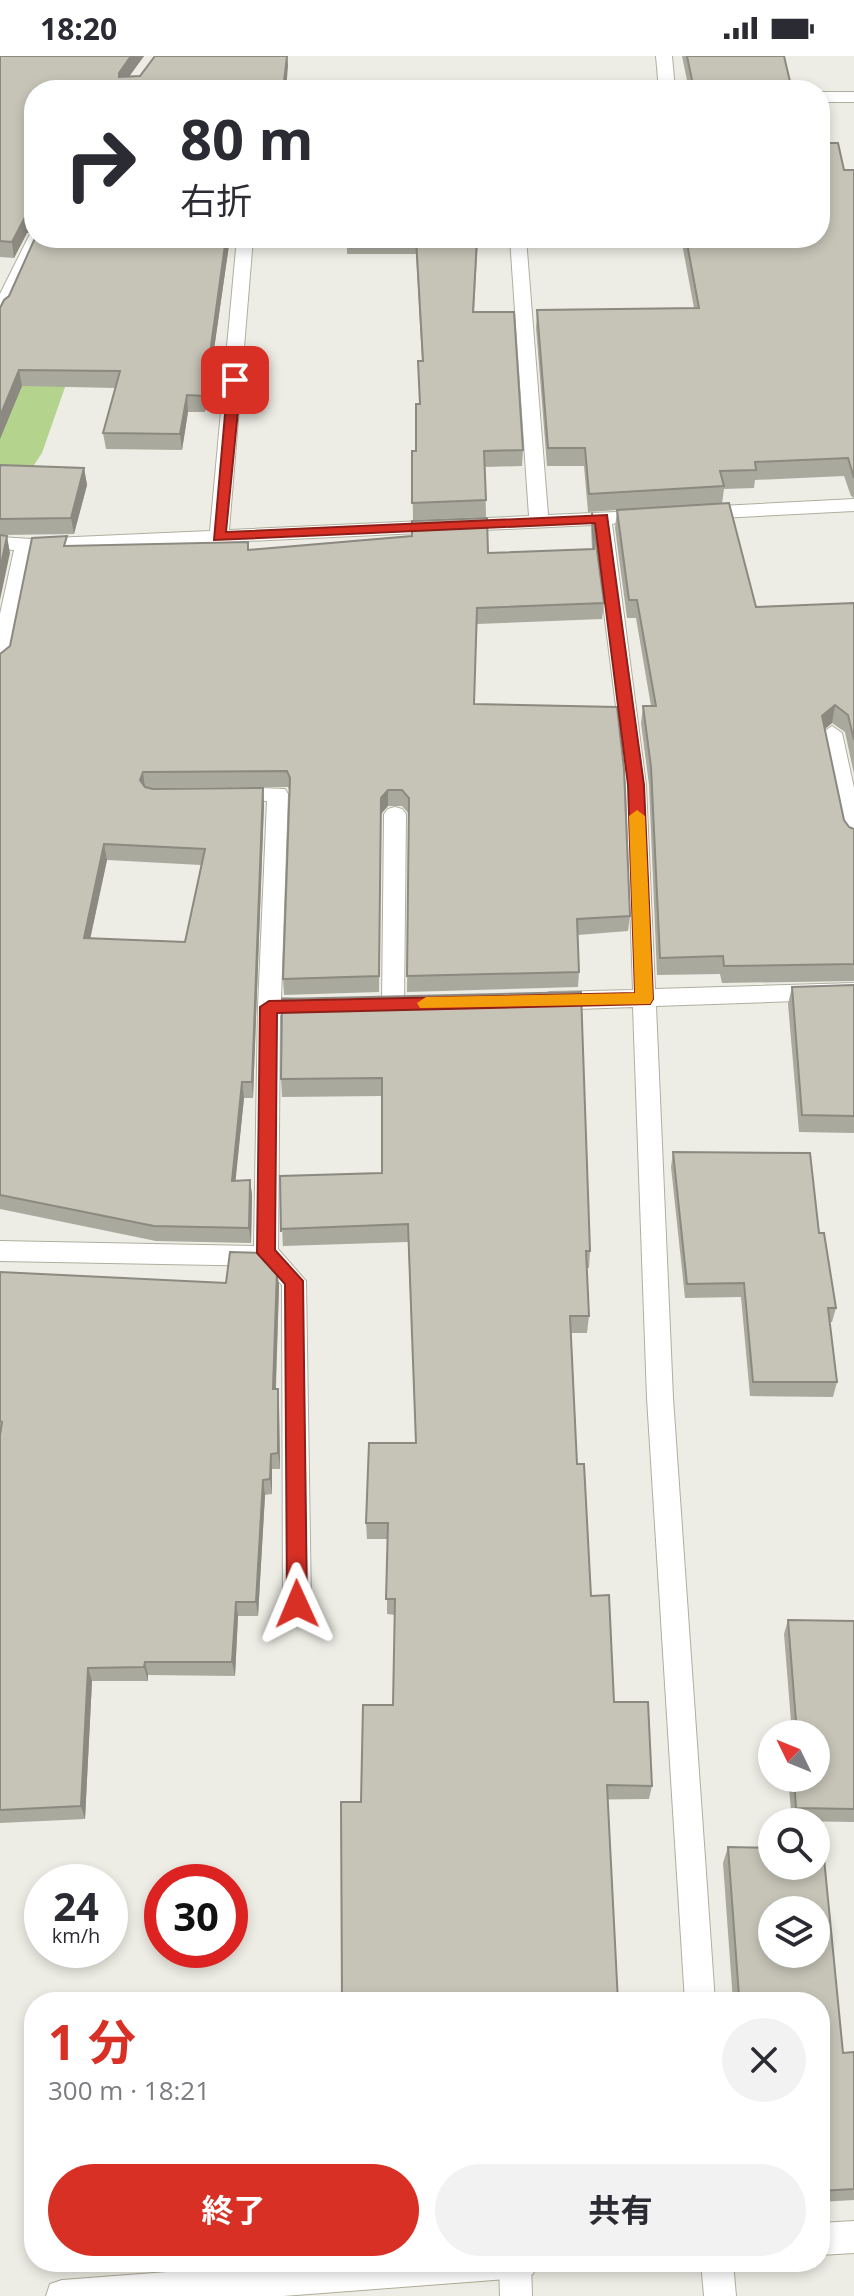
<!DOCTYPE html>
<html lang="ja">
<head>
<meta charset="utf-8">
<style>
  body { margin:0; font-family:"Open Sans","Noto Sans JP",sans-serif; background:#f2f2f3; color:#2b2b33; height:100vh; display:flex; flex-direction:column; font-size:30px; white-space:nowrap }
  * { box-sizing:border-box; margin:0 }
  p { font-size:26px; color:#7c7c81 }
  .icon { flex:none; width:44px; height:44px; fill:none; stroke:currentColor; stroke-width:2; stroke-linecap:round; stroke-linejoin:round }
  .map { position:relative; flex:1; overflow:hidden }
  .details { position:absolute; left:24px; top:1936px; width:806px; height:280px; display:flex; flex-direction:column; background:#fff; border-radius:32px; box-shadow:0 4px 12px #0003 }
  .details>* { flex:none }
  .top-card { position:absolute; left:24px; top:24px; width:806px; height:168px; border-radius:32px; box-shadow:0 4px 12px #0003; background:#fff; color:#2b2b33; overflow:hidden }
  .needle { width:52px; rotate:313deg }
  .tools { position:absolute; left:758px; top:1664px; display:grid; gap:16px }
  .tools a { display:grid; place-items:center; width:72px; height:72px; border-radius:50%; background:#fff; box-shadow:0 4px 12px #0003; font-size:40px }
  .speed { position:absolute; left:24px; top:1808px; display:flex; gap:16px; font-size:40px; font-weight:700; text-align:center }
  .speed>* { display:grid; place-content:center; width:104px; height:104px; border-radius:50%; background:#fff; box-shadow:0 4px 12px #0003; line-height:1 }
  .speed small { font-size:20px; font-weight:400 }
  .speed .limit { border:12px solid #d22; background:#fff; color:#111 }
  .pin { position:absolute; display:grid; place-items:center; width:68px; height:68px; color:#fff; margin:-34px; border-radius:16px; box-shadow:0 4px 12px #0006 }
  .me { position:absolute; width:88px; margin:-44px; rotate:359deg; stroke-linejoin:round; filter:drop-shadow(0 0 6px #0008) }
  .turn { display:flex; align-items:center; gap:28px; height:168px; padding:0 24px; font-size:36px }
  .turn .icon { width:104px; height:104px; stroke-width:2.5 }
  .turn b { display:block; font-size:56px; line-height:68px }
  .round { display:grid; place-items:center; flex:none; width:84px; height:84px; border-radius:42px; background:#f2f2f3 }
  .summary { display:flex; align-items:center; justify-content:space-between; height:136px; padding:0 24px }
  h1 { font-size:48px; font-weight:700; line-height:60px; color:#d93025 }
  .action { display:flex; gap:16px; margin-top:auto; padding:16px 24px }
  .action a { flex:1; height:92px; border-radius:48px; background:#d93025; color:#fff; font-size:32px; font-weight:700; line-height:92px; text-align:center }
  .action a+a { background:#f2f2f3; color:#2b2b33 }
  .status { display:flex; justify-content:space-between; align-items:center; height:56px; padding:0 40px; background:#fff; direction:ltr }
  .status svg { height:22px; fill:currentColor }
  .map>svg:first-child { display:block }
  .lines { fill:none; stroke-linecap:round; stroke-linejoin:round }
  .river { fill:#b4d38d; fill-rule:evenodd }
  .minor-casing { stroke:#afaf9f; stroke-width:2 }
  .secondary-casing { stroke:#afad97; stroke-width:2 }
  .minor { fill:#fff; fill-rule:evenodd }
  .secondary { fill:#fff; fill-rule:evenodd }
  .wall { fill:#aaa99d; fill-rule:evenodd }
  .shaded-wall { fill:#8b8980 }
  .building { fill:#c6c4b7; stroke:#8b8980; stroke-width:2; fill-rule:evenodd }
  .route { fill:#d93025; stroke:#8d1f18; stroke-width:2 }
  .slow { fill:#f59e0b }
</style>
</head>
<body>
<div class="status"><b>18:20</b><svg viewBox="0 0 49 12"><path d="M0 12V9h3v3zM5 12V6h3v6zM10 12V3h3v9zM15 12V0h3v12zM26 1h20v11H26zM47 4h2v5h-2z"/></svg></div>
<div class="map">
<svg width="854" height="2240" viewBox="0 0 854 2240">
  <rect width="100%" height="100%" fill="#eeede5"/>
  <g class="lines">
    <path class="river" d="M41 182H117L42 397 30 415 0 422V289Z"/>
    <defs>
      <path id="minor" d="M656 0H672L675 34H659Z
        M820 36H854V46H820Z
        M30 178H34V182H44L9 255 0 260V238Z
        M237 182H253L229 474 529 460 510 182H526L548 459 616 456 625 462 623 466 612 468 646 729 655 933 854 927V943L656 950 673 1342 715 1946H685L647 1342 633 951 550 954 542 951 539 945 542 939 550 936 633 934 626 729 593 469 32 495 10 606 0 613V558L14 494 0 493V481L31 483 210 475Z
        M854 443V455L701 463 692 457 701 451Z
        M832 670 842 677 854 732V789L846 786 843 781 822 677Z
        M233 731 285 733 288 738 281 942 321 944 324 950 321 956 280 959 278 1193 306 1225 311 1548 307 1557 297 1561 287 1557 283 1548 282 1229 263 1210 0 1205V1185L254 1190 258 951 267 745 226 743 223 738 226 733Z
        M395 751 402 753 406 758 404 948 401 954 393 957 385 954 382 948 384 758 388 753Z
        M499 2206H531L532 2240H500Z
        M701 2206H733L736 2240H704Z"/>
      <path id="secondary" d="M854 2165V2197L820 2199V2167Z
        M300 2206H537L533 2218 521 2222 283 2240H46L50 2228 62 2224Z"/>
    </defs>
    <use href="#minor" class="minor-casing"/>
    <use href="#secondary" class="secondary-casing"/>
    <use href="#minor" class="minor"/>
    <use href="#secondary" class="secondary"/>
  </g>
  <path class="wall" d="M0 0H144L129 20H140L287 0 288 10 34 34V175L27 177 14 202 0 201Z
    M682 0H784L792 34H689Z
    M844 114H854V442L851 440 844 420 755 424 754 432 724 433 722 448 756 551 854 547V718L845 676 832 667 825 673 844 764 849 771 854 773V925L722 927 720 918 657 919 649 729 641 667 643 650H651L636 562H627L615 472 617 454 588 456 584 410H547L536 272 537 254 694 252 681 182H820Z
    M230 182 205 356H188L182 394 106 393 103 377 116 332 22 330 0 383V252Z
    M347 182H478L474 256 523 394 522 410 485 411 486 461 413 464 412 395H416L422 305 416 198H347Z
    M0 409 84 412 87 429 74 478 0 479Z
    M592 457 604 547 602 563 476 568 474 648 630 860 628 875 578 879 579 916 578 931 407 936 409 758 402 750H388L381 758 379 936 284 939 283 923 290 735 288 731 151 732H263L264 748 253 1042H244L235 1125 250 1124 252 1139 251 1187 156 1185 0 1153V598L10 590 68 490 488 497 592 493 591 473ZM107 804 201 809 185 886 90 882Z
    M854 929V1077L799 1076 788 948 792 931Z
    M581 936 590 1195 589 1212H587L589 1260 587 1277H571L577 1408 591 1540 614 1646 652 1730 649 1743 361 1746 393 1649 395 1559 387 1558V1483H367L366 1467 416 1387 408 1186 283 1190V1194L280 1120 382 1117V1040L282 1041 281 1023Z
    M673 1096 819 1177 836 1252 832 1266H830L837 1326 833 1341 750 1340 741 1241 685 1242 671 1111Z
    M277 1214 279 1230 276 1333H278L279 1349 280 1413H272V1438L265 1439 258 1560H238L235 1620 148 1619V1625H92L85 1763 0 1767V1216L226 1227Z
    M788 1564 854 1565V1766L792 1765 788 1722H816V1678H792L784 1578Z
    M728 1791 772 1792V1810H816V1792H823L843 1997 854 1996V2144L820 2146V1946H733L723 1807ZM772 1854H816V1898H772Z"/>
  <path class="shaded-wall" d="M131 0H144L121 32 119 17Z
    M287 0 288 10 286 34H283Z
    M32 159 34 175 27 177 14 202 12 186 25 161Z
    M226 182H230L205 356 204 340Z
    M19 314 22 330 0 383V360Z
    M187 339 188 356 182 394 180 378Z
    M84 412 87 429 74 478 71 462Z
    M7 480 10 497 0 544V514Z
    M835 649 832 667 819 678 822 660Z
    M143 716 145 732 140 724Z
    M263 732 264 748 253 1042 252 1026Z
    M388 734V750L381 758 379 936 381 742Z
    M104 788 107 804 87 898 84 882Z
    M242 1026 244 1042 234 1140 232 1125Z
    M250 1124 252 1139 251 1187 249 1172Z
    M277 1214 279 1230 275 1349 273 1333Z
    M278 1333 279 1349 280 1413 278 1397Z
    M271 1398 272 1413V1438L270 1423Z
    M263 1424 265 1439 258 1560 256 1546Z
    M236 1546 238 1560 235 1620 232 1606Z
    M145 1606 148 1619V1625L144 1611Z
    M88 1612 92 1625 85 1763 81 1750Z"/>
  <path class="building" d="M0 0H131L119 17V21L140 20 155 0H287L283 34H34V162L32 159 25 161 12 186 0 185Z
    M687 0H784L792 34H694Z
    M820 87H838L844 114H854V422L848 402 755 406 756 414 720 415 724 430 589 438 585 392H548L537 254 699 252 686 182H820Z
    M35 182H226L204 340 187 339 180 378 103 377 120 315 19 314 0 360V252L4 244 9 240Z
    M416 182H477L473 256H514L523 394 484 395 486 444 412 447V395H416V348H420L418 305H423Z
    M0 409 84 412 71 462 0 463Z
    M729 447 756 551 854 547V684L848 659 835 649 822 660 844 764 849 771 854 773V908L724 910 723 900 660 902 651 711 643 650H656L637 544H629L617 454Z
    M592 457 604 547 477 552 474 648 617 651 624 713 630 860 577 863 579 916 407 920 409 742 402 734H388L381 742 379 920 283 923 290 722 287 715 143 716 140 724 145 731 153 733 263 732 252 1026H242L232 1125 250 1124 249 1172 154 1170 0 1139V598L10 590 32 482 67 480 64 490 248 486V494L412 480V465L487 462 488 497 594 493ZM104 788 205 793 185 886 84 882Z
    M0 479 7 480 0 514Z
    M854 929V1060L802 1059 792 931Z
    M581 936 590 1195H586L589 1260H570L577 1408H584L591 1540 609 1539 614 1646H648L652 1730 607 1729 618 1946H342L341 1746H361L363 1649H393L395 1543H386L388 1467H366L369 1387H416L408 1168 281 1173V1176L280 1120 382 1117V1022L281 1023 282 943Z
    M673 1096 810 1097 819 1177H824L836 1252H828L837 1326H753L744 1227 687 1228Z
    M230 1196 260 1197 277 1214 273 1333H278V1397L271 1398 270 1423 263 1424 256 1546H236L232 1606H145L144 1611 88 1612 81 1750 0 1754V1379L2 1366 0 1365V1216L226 1227Z
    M788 1564 854 1565V1753L796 1752 794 1722H816V1678H797Z
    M728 1791 772 1792V1810H816V1792H823L843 1997 854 1996V2133L820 2135V1946H743V1940H739ZM772 1854H816V1898H772Z"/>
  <path class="route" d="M235 320 241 324 226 476 607 459 644 729 653 943 650 948 277 957 275 1194 303 1225 307 1548 304 1555 297 1558 290 1555 287 1548 285 1228 257 1197 260 951 269 945 635 937 628 729 595 467 214 484 228 324Z"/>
  <path class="slow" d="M637 754 645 760 653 943 650 948 420 952 417 947 426 941 635 937 629 760Z"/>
</svg>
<div class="tools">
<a><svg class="needle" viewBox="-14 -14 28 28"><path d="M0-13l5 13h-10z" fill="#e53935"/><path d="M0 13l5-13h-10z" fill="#7c7c81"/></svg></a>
<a><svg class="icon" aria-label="search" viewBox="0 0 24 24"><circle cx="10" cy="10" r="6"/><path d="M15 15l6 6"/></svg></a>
<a><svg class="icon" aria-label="layers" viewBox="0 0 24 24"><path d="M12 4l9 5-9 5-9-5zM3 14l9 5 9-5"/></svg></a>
</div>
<div class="speed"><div>24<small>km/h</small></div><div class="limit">30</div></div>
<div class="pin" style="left:235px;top:324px;background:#d93025"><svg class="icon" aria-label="arrive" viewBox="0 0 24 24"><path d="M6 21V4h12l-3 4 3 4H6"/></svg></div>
<svg class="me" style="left:297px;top:1548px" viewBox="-20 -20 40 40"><path d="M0-17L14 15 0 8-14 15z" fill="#d93025" stroke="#fff" stroke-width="4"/></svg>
<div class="top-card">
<div class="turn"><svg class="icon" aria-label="right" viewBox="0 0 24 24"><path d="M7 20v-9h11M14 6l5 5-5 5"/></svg><div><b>80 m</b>右折</div></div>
</div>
<section class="details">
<div class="summary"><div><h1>1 分</h1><p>300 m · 18:21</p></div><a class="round"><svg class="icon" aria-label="close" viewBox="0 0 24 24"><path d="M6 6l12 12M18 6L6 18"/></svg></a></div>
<div class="action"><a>終了</a><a>共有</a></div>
</section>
</div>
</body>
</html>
